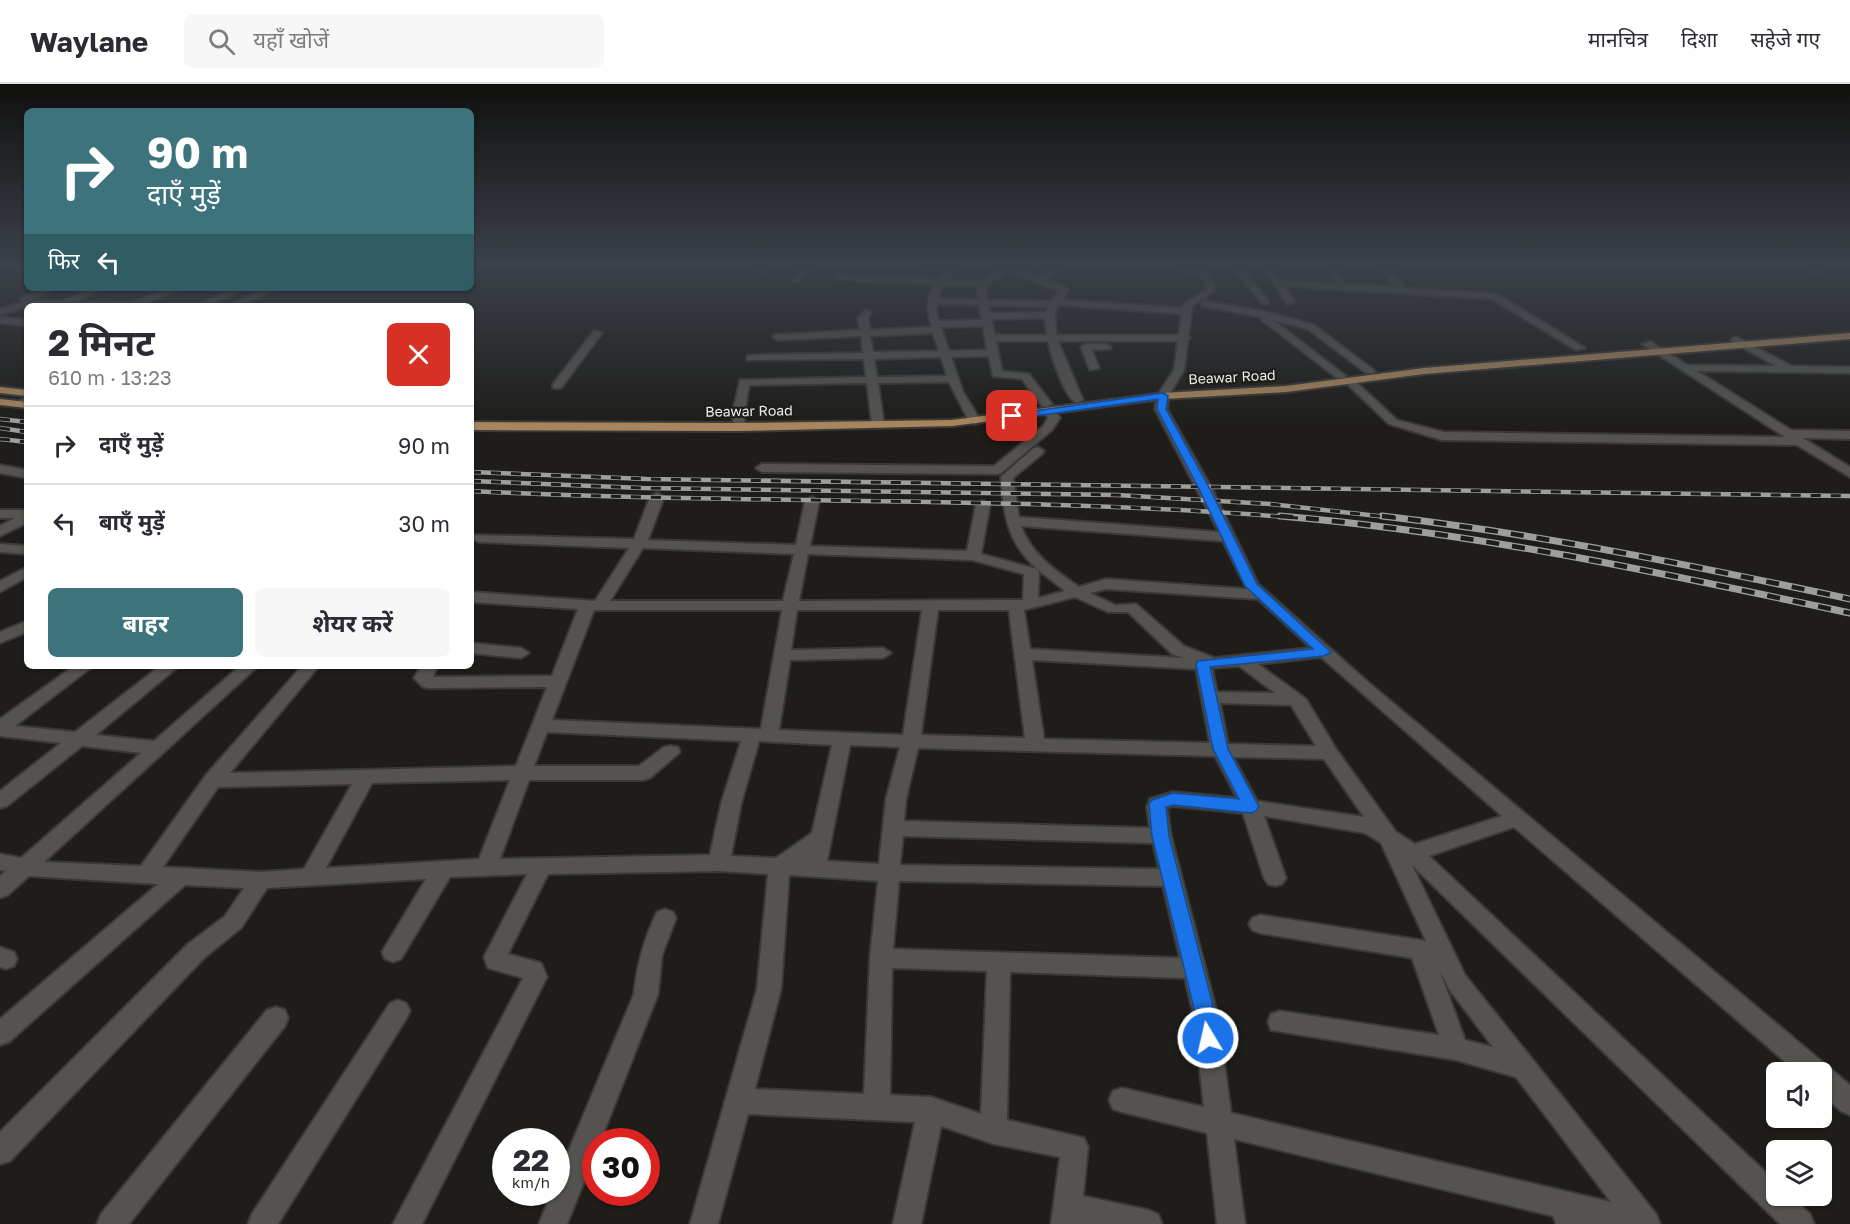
<!DOCTYPE html>
<html lang="hi">
<head>
<meta charset="utf-8">
<style>
  body { margin:0; font-family:"Golos Text","Noto Sans Devanagari",sans-serif; background:#f7f7f7; color:#2b2b33; height:100vh; display:flex; flex-direction:column; font-size:22px; white-space:nowrap }
  * { box-sizing:border-box; margin:0 }
  p { font-size:20px; color:#7c7c81 }
  .icon { flex:none; width:33px; height:33px; fill:none; stroke:currentColor; stroke-width:2; stroke-linecap:round; stroke-linejoin:round }
  .map { position:relative; flex:1; overflow:hidden }
  .panel { position:absolute; left:24px; top:219px; width:450px; height:366px; display:flex; flex-direction:column; background:#fff; border-radius:9px; box-shadow:0 2px 4px #0004 }
  .panel>* { flex:none }
  .hud { position:absolute; left:24px; top:24px; width:450px; height:183px; border-radius:9px; box-shadow:0 2px 4px #0004; background:#3d737d; color:#fff; overflow:hidden }
  .controls { position:absolute; left:1766px; top:978px; display:grid; gap:12px }
  .controls a { display:grid; place-items:center; width:66px; height:66px; border-radius:9px; background:#fff; box-shadow:0 2px 4px #0004; font-size:30px }
  .speed { position:absolute; left:492px; top:1044px; display:flex; gap:12px; font-size:30px; font-weight:700; text-align:center }
  .speed>* { display:grid; place-content:center; width:78px; height:78px; border-radius:50%; background:#fff; box-shadow:0 2px 4px #0004; line-height:1 }
  .speed small { font-size:15px; font-weight:400 }
  .speed .limit { border:9px solid #d22; background:#fff; color:#111 }
  .pin { position:absolute; display:grid; place-items:center; width:51px; height:51px; color:#fff; margin:-26px; border-radius:12px; box-shadow:0 3px 9px #0006 }
  .me { position:absolute; width:66px; margin:-33px; rotate:351deg; stroke-linejoin:round; filter:drop-shadow(0 0 4px #0008) }
  .turn { display:flex; align-items:center; gap:21px; height:126px; padding:0 24px; font-size:27px }
  .turn .icon { width:78px; height:78px; stroke-width:2.5 }
  .turn b { display:block; font-size:42px; line-height:51px }
  .then { display:flex; align-items:center; height:57px; padding:0 24px; background:#0003; gap:12px; font-size:22px }
  .round { display:grid; place-items:center; flex:none; width:63px; height:63px; border-radius:9px; background:#f7f7f7 }
  .overview { display:flex; align-items:center; justify-content:space-between; height:102px; padding:0 24px }
  h1 { font-size:36px; font-weight:700; line-height:45px }
  .cta { display:flex; gap:12px; margin-top:auto; padding:12px 24px }
  .cta a { flex:1; height:69px; border-radius:9px; background:#3d737d; color:#fff; font-size:24px; font-weight:700; line-height:69px; text-align:center }
  .cta a+a { background:#f7f7f7; color:#2b2b33 }
  ul { padding:0; list-style:none }
  li { display:flex; align-items:center; gap:18px; height:78px; padding:0 24px; border-top:2px solid #e1e1e2 }
  li div { flex:1 }
  li b { display:block; font-size:22px }
  li em { font-style:normal }
  header { display:flex; align-items:center; gap:36px; box-sizing:border-box; height:84px; padding:0 30px; background:#fff; border-bottom:2px solid #e1e1e2 }
  header strong { font-size:28px }
  nav { display:flex; gap:33px; margin-inline-start:auto; font-size:21px }
  .search { width:420px; height:54px; background:#f7f7f7; display:flex; align-items:center; gap:15px; box-sizing:border-box; padding:0 21px; border-radius:9px; color:#7c7c81; font-size:22px }
  .map>svg:first-child { display:block }
  .lines { fill:none; stroke-linecap:round; stroke-linejoin:round }
  .minor-casing { stroke:#3a3937; stroke-width:4 }
  .tertiary-casing { stroke:#3a3937; stroke-width:4 }
  .primary-casing { stroke:#3a3937; stroke-width:4 }
  .minor { fill:#54534f; fill-rule:evenodd }
  .tertiary { fill:#54534f; fill-rule:evenodd }
  .primary { fill:#a8855c; fill-rule:evenodd }
  .rail-far1-casing { stroke:#9e9e9b; stroke-width:4.5 }
  .rail-casing { stroke:#9e9e9b; stroke-width:7 }
  .rail-far1 { stroke:#1e1d1a; stroke-width:3; stroke-dasharray:10; stroke-linecap:butt }
  .rail { stroke:#1e1d1a; stroke-width:4.5; stroke-dasharray:13; stroke-linecap:butt }
  .route { fill:#1a73e8; stroke:#114b97; stroke-width:1.5 }
  .labels { text-anchor:middle; stroke-width:4.5; stroke-linejoin:round; paint-order:stroke }
  .far-street-label { font-size:14px; fill:#ebebe8; stroke:#1e1d1a }
</style>
</head>
<body>
<header>
<strong>Waylane</strong>
<div class="search"><svg class="icon" aria-label="search" viewBox="0 0 24 24"><circle cx="10" cy="10" r="6"/><path d="M15 15l6 6"/></svg>यहाँ खोजें</div>
<nav><a>मानचित्र</a><a>दिशा</a><a>सहेजे गए</a></nav>
</header>
<div class="map">
<svg width="1850" height="1140" viewBox="0 0 1850 1140">
  <rect width="100%" height="100%" fill="#1e1d1a"/>
  <g class="lines">
    <defs>
      <path id="minor" d="M761 181H770L761 189 757 186Z
        M803 181H812L799 197H793L792 195Z
        M900 181H960L947 196 982 197 1005 181H1014L1012 184 1040 194 1051 181H1060L1047 197 1067 204 1068 206 1062 216 1187 224 1192 227 1187 230 1058 221 1055 230 1056 251H1185L1190 254 1185 257H1058L1083 316 1077 319C1065 315 1051 271 1048 257H996L1002 287 1029 290 1052 320 1046 323 1042 322 1022 295 993 292 989 272 951 273 963 308 981 337 975 340 969 337 949 298 878 299 884 340 878 344 872 340 867 299 749 301 744 332 745 343 743 345H735L732 332 740 296 866 293 864 275 747 276V272L751 271 863 269 861 252 778 256 773 253 775 251 860 246 858 234 866 226 871 229 868 234 870 246 932 243C927 229 925 214 935 200L839 196 835 193 839 190 938 195 945 186 904 183ZM1007 188 1059 207 1051 217 988 216 985 205 991 198ZM943 201 978 202 977 205 978 215 938 214ZM937 220 979 221 982 236 939 237 936 227ZM989 221 1048 223 1046 228 990 229ZM1045 234 1047 251H995L991 235ZM983 242 987 266 949 267 941 243ZM933 249 939 267 873 268 870 252ZM941 273 947 292 877 293 874 275Z
        M1170 181H1184L1208 190 1204 193Z
        M1237 181H1245L1244 186 1268 216V220H1262L1236 186Z
        M1263 181H1271L1281 197 1337 200 1326 181H1334L1346 200 1395 203 1379 181H1387L1405 204 1497 210 1585 264 1576 266 1492 215 1284 202 1295 218 1287 220Z
        M1805 181H1815L1823 188 1816 190Z
        M45 204H57L31 216 64 217 93 204H104L76 218 131 219 169 204H181L140 222H29L0 231V225L22 218 21 214Z
        M234 204H245L209 222H196Z
        M266 204H277L241 222H228Z
        M1205 217 1266 228 1314 241 1375 287 1374 289H1366L1308 245 1273 236 1346 292 1345 294H1337L1262 236 1261 233 1202 222V218Z
        M0 233 27 236V242L0 239Z
        M594 247 602 249 561 304H553V300Z
        M1736 253 1792 282 1850 283V289L1697 287 1791 346 1850 347V355L1803 354 1850 383V393L1797 361 1442 356 1389 340 1345 298 1350 295 1354 296 1397 336 1443 348 1785 353 1642 260 1651 258 1687 281 1776 282 1732 258 1731 256Z
        M1106 260 1111 263 1110 265 1092 266 1099 284 1090 286 1081 263 1086 260Z
        M1163 309 1169 312 1167 325 1213 407 1258 500 1369 599 1850 1001V1031L1841 1027 1821 1009V988H1797L1514 743 1429 772 1776 1098V1112H1790L1810 1130 1814 1140H1780L1412 781 1465 891 1656 1130 1660 1140H1556L1553 1132 1234 1055 1245 1140H1217L1207 1049 1122 1028 1113 1025 1109 1016 1113 1007 1122 1004 1204 1023 1194 933 1185 894 1010 888 1007 1036 1084 1054 1088 1063 1083 1112 1148 1126 1158 1130 1162 1140H1051L1060 1073 994 1060 941 1042 921 1140H893L915 1038 748 1030 718 1140H690L757 905 768 790 719 787 548 790 508 870 541 879 547 893 422 1140H393L523 894 488 884 484 873 527 790 450 793 401 875 393 878 385 875 382 868 426 795 267 804 241 844 204 874 10 1077 0 1080V1048L188 860 225 832 244 804 185 801 9 958 0 961V935L158 800 29 792 8 811 0 814V792L6 787 0 786V770L21 774 141 669 82 662 7 722 0 724V707L61 659 0 652V635L74 582H93L15 642 75 648 160 582H179L96 651 154 657 240 582H258L44 778 141 782 206 691 302 582H319L230 689 516 682 547 603 429 604 423 603 414 594 421 582H437L433 593 552 592 578 525 471 518V508L595 517 629 464 479 458 472 454 474 451 634 455 650 413 657 409 664 413 648 456 796 461 805 417 812 413 819 417 810 462 967 467 976 421 983 417 990 421 981 470 1037 485C1007 458 1004 432 1001 393L1034 364 1038 363 1044 367 1042 370 1013 394 1019 433 1219 448 1155 325 1157 312ZM1021 442 1223 457 1247 505 1106 495 1079 503C1056 487 1031 470 1021 442ZM643 464 794 470 783 517H610ZM808 470 972 476 1024 490 1023 516 799 517ZM1037 485 1065 507 1038 514 1039 488ZM1106 505 1258 515 1311 564 1215 574 1184 562 1136 520 1115 521 1090 509ZM1075 513 1108 528H1128L1172 570 1184 574 1030 565 1024 526ZM594 526H782L761 645 552 636ZM797 526H922L903 651 779 646 790 576 883 574 891 569 883 564 791 566ZM938 526H1009L1025 654 921 651ZM1321 573 1502 732 1415 760 1396 748 1336 665 1306 615 1258 580ZM1032 576 1196 585 1210 659 1044 655ZM1239 582 1275 609 1217 608 1212 584ZM1220 619 1291 621 1316 662 1228 660ZM547 648 741 657 721 720 710 771 500 775 529 696H643L650 694 680 668 678 663 671 662 664 663 639 682H534ZM759 657 832 661 812 749 776 774 731 772 741 720ZM850 661 900 663 886 715 879 780 827 777ZM918 664 1215 672 1237 714 1173 708 1150 715 1147 724 1150 744 904 737 906 715ZM1233 673 1324 675 1364 733 1257 717ZM510 696 479 775 326 784 372 699ZM352 700 304 785 261 788 163 783 218 703ZM1173 722 1243 729 1264 794 1268 800 1275 802 1282 800 1286 794 1264 732 1365 749 1381 759 1426 857 1260 831 1252 834 1249 840 1252 846 1260 849 1412 874 1439 951 1280 927 1271 930 1268 938 1271 946 1456 976 1516 993 1611 1118 1231 1029 1218 933 1171 752 1167 724ZM903 752 1153 759 1159 785 900 781ZM789 791 878 797 870 874 864 1010 755 1005 781 905ZM899 797 1163 802 1180 874 893 865ZM892 884 987 887 981 1030 931 1013 890 1011ZM1439 885 1449 905 1493 963 1465 956Z
        M27 313V320L19 323 13 320Z
        M1050 324 1054 325 1060 334 1052 346 1001 389 997 390 762 388 756 384 762 380 994 382 1043 342 1048 334 1044 327Z
        M0 381 27 386V394L0 389Z
        M0 426H27V439L0 452V442L15 434H0Z
        M0 460 27 462V470L0 468Z
        M27 483V493L0 508V497Z
        M27 537V548L0 559V548Z
        M471 559 521 564 529 569 521 574 471 569Z
        M665 825 673 828 676 834 662 871 658 910 600 1058H596V1068L567 1140H539L552 1108H556V1097L634 910C637 880 644 855 657 828Z
        M0 863 14 868 17 875 14 882 6 885 0 883Z
        M398 916 406 919 410 927 406 935 278 1140H248L252 1130 390 919Z
        M276 923 285 926 288 934 285 942 129 1140H97L101 1130 267 926Z"/>
      <path id="tertiary" d="M1195 181H1203L1214 200V207L1192 222 1184 286 1167 314H1159L1157 312 1174 286 1183 221 1206 206V200Z"/>
      <path id="primary" d="M1850 249V255L1424 290 1286 308 1163 315 952 342 739 347 471 346V338L739 339 952 336 1163 309 1286 302 1424 284Z
        M0 303 27 306V312L0 309Z
        M0 315 27 318V324L0 321Z"/>
    </defs>
    <use href="#minor" class="minor-casing"/>
    <use href="#tertiary" class="tertiary-casing"/>
    <use href="#primary" class="primary-casing"/>
    <use href="#minor" class="minor"/>
    <use href="#tertiary" class="tertiary"/>
    <use href="#primary" class="primary"/>
    <defs>
      <path id="rail-far1" d="M0 335 27 338
        M0 344 27 348
        M0 355 27 358
        M471 388 647 395 1850 412
        M471 397 642 404 1117 411 1270 420 1396 434
        M471 407C746 421 1023 411 1298 434"/>
      <path id="rail" d="M1280 432C1472 448 1661 489 1850 529
        M1382 432C1540 450 1694 482 1850 515"/>
    </defs>
    <use href="#rail-far1" class="rail-far1-casing"/>
    <use href="#rail" class="rail-casing"/>
    <use href="#rail-far1" class="rail-far1"/>
    <use href="#rail" class="rail"/>
  </g>
  <linearGradient id="sky" x2="0" y2="1"><stop stop-color="#10100e"/><stop offset="0.53" stop-color="#3b4049"/><stop offset="1" stop-color="#3b4049" stop-opacity="0"/></linearGradient>
  <rect width="1850" height="341" fill="url(#sky)"/>
  <path class="route" d="M1163 309 1168 312 1166 325 1211 407 1257 500 1331 568 1324 572 1210 583 1228 665 1259 723 1256 727 1251 729 1173 721 1166 723 1169 752 1216 933 1219 954 1216 961 1208 963 1201 961 1196 933 1152 752 1149 720 1152 716 1173 709 1239 715 1213 665 1196 580 1198 577 1313 565 1245 502 1200 407 1157 325 1158 315 1012 335 1008 332 1012 330Z"/>
  <g class="labels">
    <g class="far-street-label">
      <text transform="translate(1232 293) rotate(-3)" y="5">Beawar Road</text>
      <text transform="translate(749 327) rotate(-1)" y="5">Beawar Road</text>
    </g>
  </g>
</svg>
<div class="controls">
<a><svg class="icon" aria-label="sound" viewBox="0 0 24 24"><path d="M4 9h4l5-4v14l-5-4H4zM17 9q2 3 0 6"/></svg></a>
<a><svg class="icon" aria-label="layers" viewBox="0 0 24 24"><path d="M12 4l9 5-9 5-9-5zM3 14l9 5 9-5"/></svg></a>
</div>
<div class="speed"><div>22<small>km/h</small></div><div class="limit">30</div></div>
<div class="pin" style="left:1012px;top:332px;background:#d93025"><svg class="icon" aria-label="arrive" viewBox="0 0 24 24"><path d="M6 21V4h12l-3 4 3 4H6"/></svg></div>
<svg class="me" style="left:1208px;top:954px" viewBox="-20 -20 40 40"><circle r="17" fill="#1a73e8" stroke="#fff" stroke-width="3"/><path d="M0-11L8 9 0 5-8 9z" fill="#fff"/></svg>
<div class="hud">
<div class="turn"><svg class="icon" aria-label="right" viewBox="0 0 24 24"><path d="M7 20v-9h11M14 6l5 5-5 5"/></svg><div><b>90 m</b>दाएँ मुड़ें</div></div>
<div class="then">फिर<svg class="icon" aria-label="left" viewBox="0 0 24 24"><path d="M17 20v-9H6M10 6l-5 5 5 5"/></svg></div>
</div>
<section class="panel">
<div class="overview"><div><h1>2 मिनट</h1><p>610 m · 13:23</p></div><a class="round" style="background:#d93025;color:#fff"><svg class="icon" aria-label="close" viewBox="0 0 24 24"><path d="M6 6l12 12M18 6L6 18"/></svg></a></div>
<ul>
<li><svg class="icon" aria-label="right" viewBox="0 0 24 24"><path d="M7 20v-9h11M14 6l5 5-5 5"/></svg><div><b>दाएँ मुड़ें</b></div><em>90 m</em></li>
<li><svg class="icon" aria-label="left" viewBox="0 0 24 24"><path d="M17 20v-9H6M10 6l-5 5 5 5"/></svg><div><b>बाएँ मुड़ें</b></div><em>30 m</em></li>
</ul>
<div class="cta"><a>बाहर</a><a>शेयर करें</a></div>
</section>
</div>
</body>
</html>
